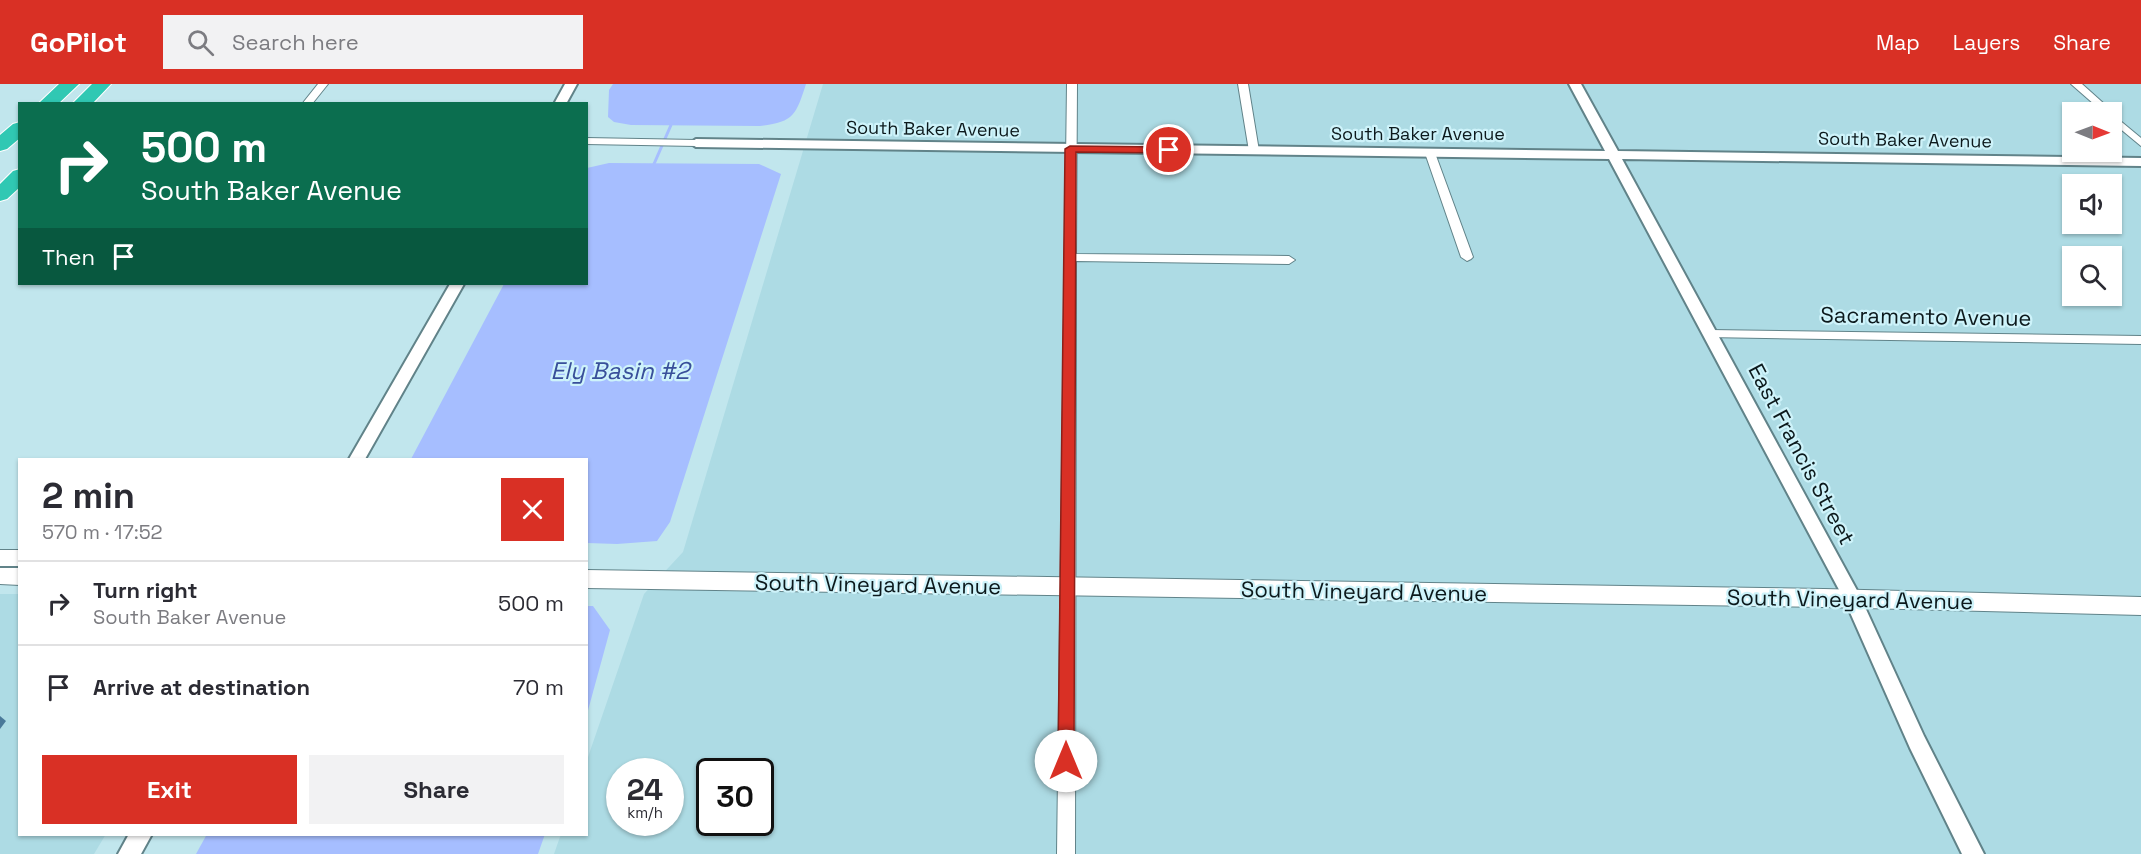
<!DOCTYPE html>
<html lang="en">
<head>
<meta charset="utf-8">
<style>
  body { margin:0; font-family:"Space Grotesk",sans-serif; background:#f2f2f3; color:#2b2b33; height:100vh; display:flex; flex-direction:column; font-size:22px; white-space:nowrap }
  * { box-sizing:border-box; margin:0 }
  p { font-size:20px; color:#7c7c81 }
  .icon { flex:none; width:33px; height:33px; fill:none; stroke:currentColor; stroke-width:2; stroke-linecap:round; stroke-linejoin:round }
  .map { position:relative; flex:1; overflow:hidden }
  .drawer { position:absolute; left:18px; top:374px; width:570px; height:378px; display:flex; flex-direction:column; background:#fff; border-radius:0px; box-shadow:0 2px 4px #0004 }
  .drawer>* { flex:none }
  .banner { position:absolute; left:18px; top:18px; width:570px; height:183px; border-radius:0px; box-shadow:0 2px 4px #0004; background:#0b6e4f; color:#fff; overflow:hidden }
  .needle { width:39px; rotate:91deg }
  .buttons { position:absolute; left:2062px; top:18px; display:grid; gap:12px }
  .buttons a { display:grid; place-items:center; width:60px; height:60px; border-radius:0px; background:#fff; box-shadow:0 2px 4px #0004; font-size:30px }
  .speed { position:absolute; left:606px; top:674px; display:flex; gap:12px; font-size:30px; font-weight:700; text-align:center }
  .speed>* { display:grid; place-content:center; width:78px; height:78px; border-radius:50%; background:#fff; box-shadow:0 2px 4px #0004; line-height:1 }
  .speed small { font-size:15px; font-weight:400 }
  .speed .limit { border:3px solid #111; border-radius:9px; background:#fff; color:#111 }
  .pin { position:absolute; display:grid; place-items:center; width:51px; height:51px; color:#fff; margin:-26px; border:3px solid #fff; border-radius:50%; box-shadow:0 2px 6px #0007 }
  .me { position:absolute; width:66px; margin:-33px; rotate:0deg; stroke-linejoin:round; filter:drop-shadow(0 0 4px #0008) }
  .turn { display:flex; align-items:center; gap:21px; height:126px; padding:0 24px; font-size:27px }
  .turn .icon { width:78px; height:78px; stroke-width:2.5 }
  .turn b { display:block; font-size:42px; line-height:51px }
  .then { display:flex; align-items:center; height:57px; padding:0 24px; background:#0003; gap:12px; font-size:22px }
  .round { display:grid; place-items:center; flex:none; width:63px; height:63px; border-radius:0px; background:#f2f2f3 }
  .headline { display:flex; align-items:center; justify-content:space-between; height:102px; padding:0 24px }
  h1 { font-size:36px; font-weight:700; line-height:45px }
  .action { display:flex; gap:12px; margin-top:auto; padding:12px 24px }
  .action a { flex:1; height:69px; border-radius:0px; background:#d93025; color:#fff; font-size:24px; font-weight:700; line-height:69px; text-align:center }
  .action a+a { background:#f2f2f3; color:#2b2b33 }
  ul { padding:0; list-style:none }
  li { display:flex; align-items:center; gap:18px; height:84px; padding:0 24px; border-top:2px solid #e1e1e2 }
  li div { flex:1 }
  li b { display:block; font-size:22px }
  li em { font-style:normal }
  header { display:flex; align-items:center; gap:36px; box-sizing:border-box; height:84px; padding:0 30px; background:#d93025; color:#fff }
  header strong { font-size:28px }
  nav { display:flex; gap:33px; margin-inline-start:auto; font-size:21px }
  .search { width:420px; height:54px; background:#f2f2f3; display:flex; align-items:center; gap:15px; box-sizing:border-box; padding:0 21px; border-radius:0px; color:#7c7c81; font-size:22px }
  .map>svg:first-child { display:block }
  .built { fill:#addbe4; fill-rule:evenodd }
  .water { fill:#a6beff }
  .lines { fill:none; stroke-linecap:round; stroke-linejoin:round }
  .stream { stroke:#a6beff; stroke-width:3 }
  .minor-casing { stroke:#618389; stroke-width:2 }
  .tertiary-casing { stroke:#618389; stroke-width:4 }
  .secondary-casing { stroke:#618389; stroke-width:2 }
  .motorway-casing { stroke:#fff; stroke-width:2 }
  .minor { fill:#fff; fill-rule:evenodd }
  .tertiary { fill:#fff; fill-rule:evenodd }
  .secondary { fill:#fff; fill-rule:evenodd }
  .motorway { fill:#30c8b3; fill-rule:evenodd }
  .shaded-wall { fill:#4a7999 }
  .route { fill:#d93025; stroke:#8d1f18; stroke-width:1.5 }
  .labels { text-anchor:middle; stroke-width:4.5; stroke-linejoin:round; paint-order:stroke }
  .far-street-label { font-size:18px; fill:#0c191c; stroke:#cef3fa }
  .street-label { font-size:22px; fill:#0c191c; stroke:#cef3fa }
  .water-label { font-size:24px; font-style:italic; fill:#384f9a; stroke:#cef3fa }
</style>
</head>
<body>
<header>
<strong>GoPilot</strong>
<div class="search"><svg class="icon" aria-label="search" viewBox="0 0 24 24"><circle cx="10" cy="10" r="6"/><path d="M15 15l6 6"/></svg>Search here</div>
<nav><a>Map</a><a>Layers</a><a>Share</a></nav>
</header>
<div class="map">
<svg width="2141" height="770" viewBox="0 0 2141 770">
  <rect width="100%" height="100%" fill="#c1e6ed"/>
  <path class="built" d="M823 0H2141V770H554L561 750H586L587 676 644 510 683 468ZM2073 28H2112V68H2073ZM2073 100H2112V140H2073ZM2073 172H2112V212H2073ZM620 687H670V738H620ZM710 687H760V738H710Z
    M0 510H19L20 750H106L94 770H0Z"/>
  <path class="water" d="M613 0H806C796 31 794 38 760 42L631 41 614 38 608 33 609 6Z
    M609 79 759 80 781 90 670 438 657 457 617 460 587 459 586 375H411L504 200H586L587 84Z
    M587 522H593L610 546 587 630Z
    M207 750H545L538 770H196Z"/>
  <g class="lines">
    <path class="stream" d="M654 80 671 41"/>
    <defs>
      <path id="minor" d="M318 0H328L312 20H302Z
        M1067 0H1077L1076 170 1289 172 1295 176 1289 180 1076 177 1075 770H1057Z
        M1238 0H1248L1259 67 1258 69 1254 70 1249 67Z
        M2071 0H2082L2111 26 2113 28 2112 29 2103 28Z
        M2112 30 2141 54V62L2112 38Z
        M586 54 696 56 701 59 696 62 586 60Z
        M1430 66 1435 69 1473 173 1471 175 1467 177 1461 173 1425 69Z
        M1710 246 2141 252V260L1706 253 1704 250Z"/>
      <path id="tertiary" d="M565 0H577L566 20H554Z
        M1569 0H1581L1618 67 2141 74V82L1622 75 1859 510 1924 652 1984 770H1962L1910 664 1845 517 1609 75 696 63 690 59 696 55 1605 67Z
        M450 200H464L365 375H349Z
        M129 750H152L141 770H118Z"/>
      <path id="secondary" d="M0 466H20V482H0Z
        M0 484H20V501L0 500Z
        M586 486 1824 505 2141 513V531L1824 523 586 504Z"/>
      <path id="motorway" d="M59 0H79L58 20H38Z
        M92 0H111L92 20H72Z
        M20 38V54L7 65 0 67V51L13 40Z
        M20 85V103L7 115 0 117V100L13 87Z"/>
    </defs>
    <use href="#minor" class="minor-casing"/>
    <use href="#tertiary" class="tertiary-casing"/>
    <use href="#secondary" class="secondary-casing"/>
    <use href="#motorway" class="motorway-casing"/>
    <use href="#minor" class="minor"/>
    <use href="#tertiary" class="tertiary"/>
    <use href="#secondary" class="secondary"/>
    <use href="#motorway" class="motorway"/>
  </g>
  <path class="shaded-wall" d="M0 632 6 637 0 645Z"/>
  <path class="route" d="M1070 62 1169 63 1174 66 1169 69 1076 68 1074 677 1072 682 1066 684 1060 682 1058 677 1065 65Z"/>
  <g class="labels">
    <g class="far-street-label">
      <text transform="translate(933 45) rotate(1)" y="6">South Baker Avenue</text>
      <text x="1418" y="56">South Baker Avenue</text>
      <text transform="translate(1905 56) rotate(1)" y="6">South Baker Avenue</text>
    </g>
    <g class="street-label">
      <text transform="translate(1926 232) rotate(1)" y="8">Sacramento Avenue</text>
      <text transform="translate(1802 370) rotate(62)" y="8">East Francis Street</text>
      <text transform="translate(878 500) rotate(1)" y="8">South Vineyard Avenue</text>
      <text transform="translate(1364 507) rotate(1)" y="8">South Vineyard Avenue</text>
      <text transform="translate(1850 515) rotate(1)" y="8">South Vineyard Avenue</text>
    </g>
    <g class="water-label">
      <text x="620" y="295">Ely Basin #2</text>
    </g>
  </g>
</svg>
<div class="buttons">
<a><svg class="needle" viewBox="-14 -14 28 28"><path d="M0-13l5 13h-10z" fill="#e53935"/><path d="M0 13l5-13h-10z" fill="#7c7c81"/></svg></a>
<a><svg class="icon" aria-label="sound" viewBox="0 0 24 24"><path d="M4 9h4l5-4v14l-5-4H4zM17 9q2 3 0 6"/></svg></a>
<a><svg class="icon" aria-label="search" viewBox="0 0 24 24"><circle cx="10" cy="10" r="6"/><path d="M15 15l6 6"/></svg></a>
</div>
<div class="speed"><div>24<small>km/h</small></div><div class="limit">30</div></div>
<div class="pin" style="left:1169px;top:66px;background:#d93025"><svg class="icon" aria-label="arrive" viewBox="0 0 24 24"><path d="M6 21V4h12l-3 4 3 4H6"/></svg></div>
<svg class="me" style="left:1066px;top:677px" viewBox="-20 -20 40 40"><circle r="19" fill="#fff"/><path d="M0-13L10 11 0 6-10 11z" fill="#d93025"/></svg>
<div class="banner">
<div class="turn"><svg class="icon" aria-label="right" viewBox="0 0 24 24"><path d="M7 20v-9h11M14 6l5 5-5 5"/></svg><div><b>500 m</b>South Baker Avenue</div></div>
<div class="then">Then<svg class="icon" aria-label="arrive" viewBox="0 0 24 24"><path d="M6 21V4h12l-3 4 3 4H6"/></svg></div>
</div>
<section class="drawer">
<div class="headline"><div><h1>2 min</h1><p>570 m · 17:52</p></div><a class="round" style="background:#d93025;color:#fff"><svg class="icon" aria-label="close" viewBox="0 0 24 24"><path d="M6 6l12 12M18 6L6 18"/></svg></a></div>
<ul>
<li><svg class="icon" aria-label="right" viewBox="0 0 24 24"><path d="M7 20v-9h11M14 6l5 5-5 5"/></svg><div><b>Turn right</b><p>South Baker Avenue</p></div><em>500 m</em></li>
<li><svg class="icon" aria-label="arrive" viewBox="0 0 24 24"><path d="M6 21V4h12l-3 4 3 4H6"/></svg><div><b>Arrive at destination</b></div><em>70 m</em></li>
</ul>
<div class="action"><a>Exit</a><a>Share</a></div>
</section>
</div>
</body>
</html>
